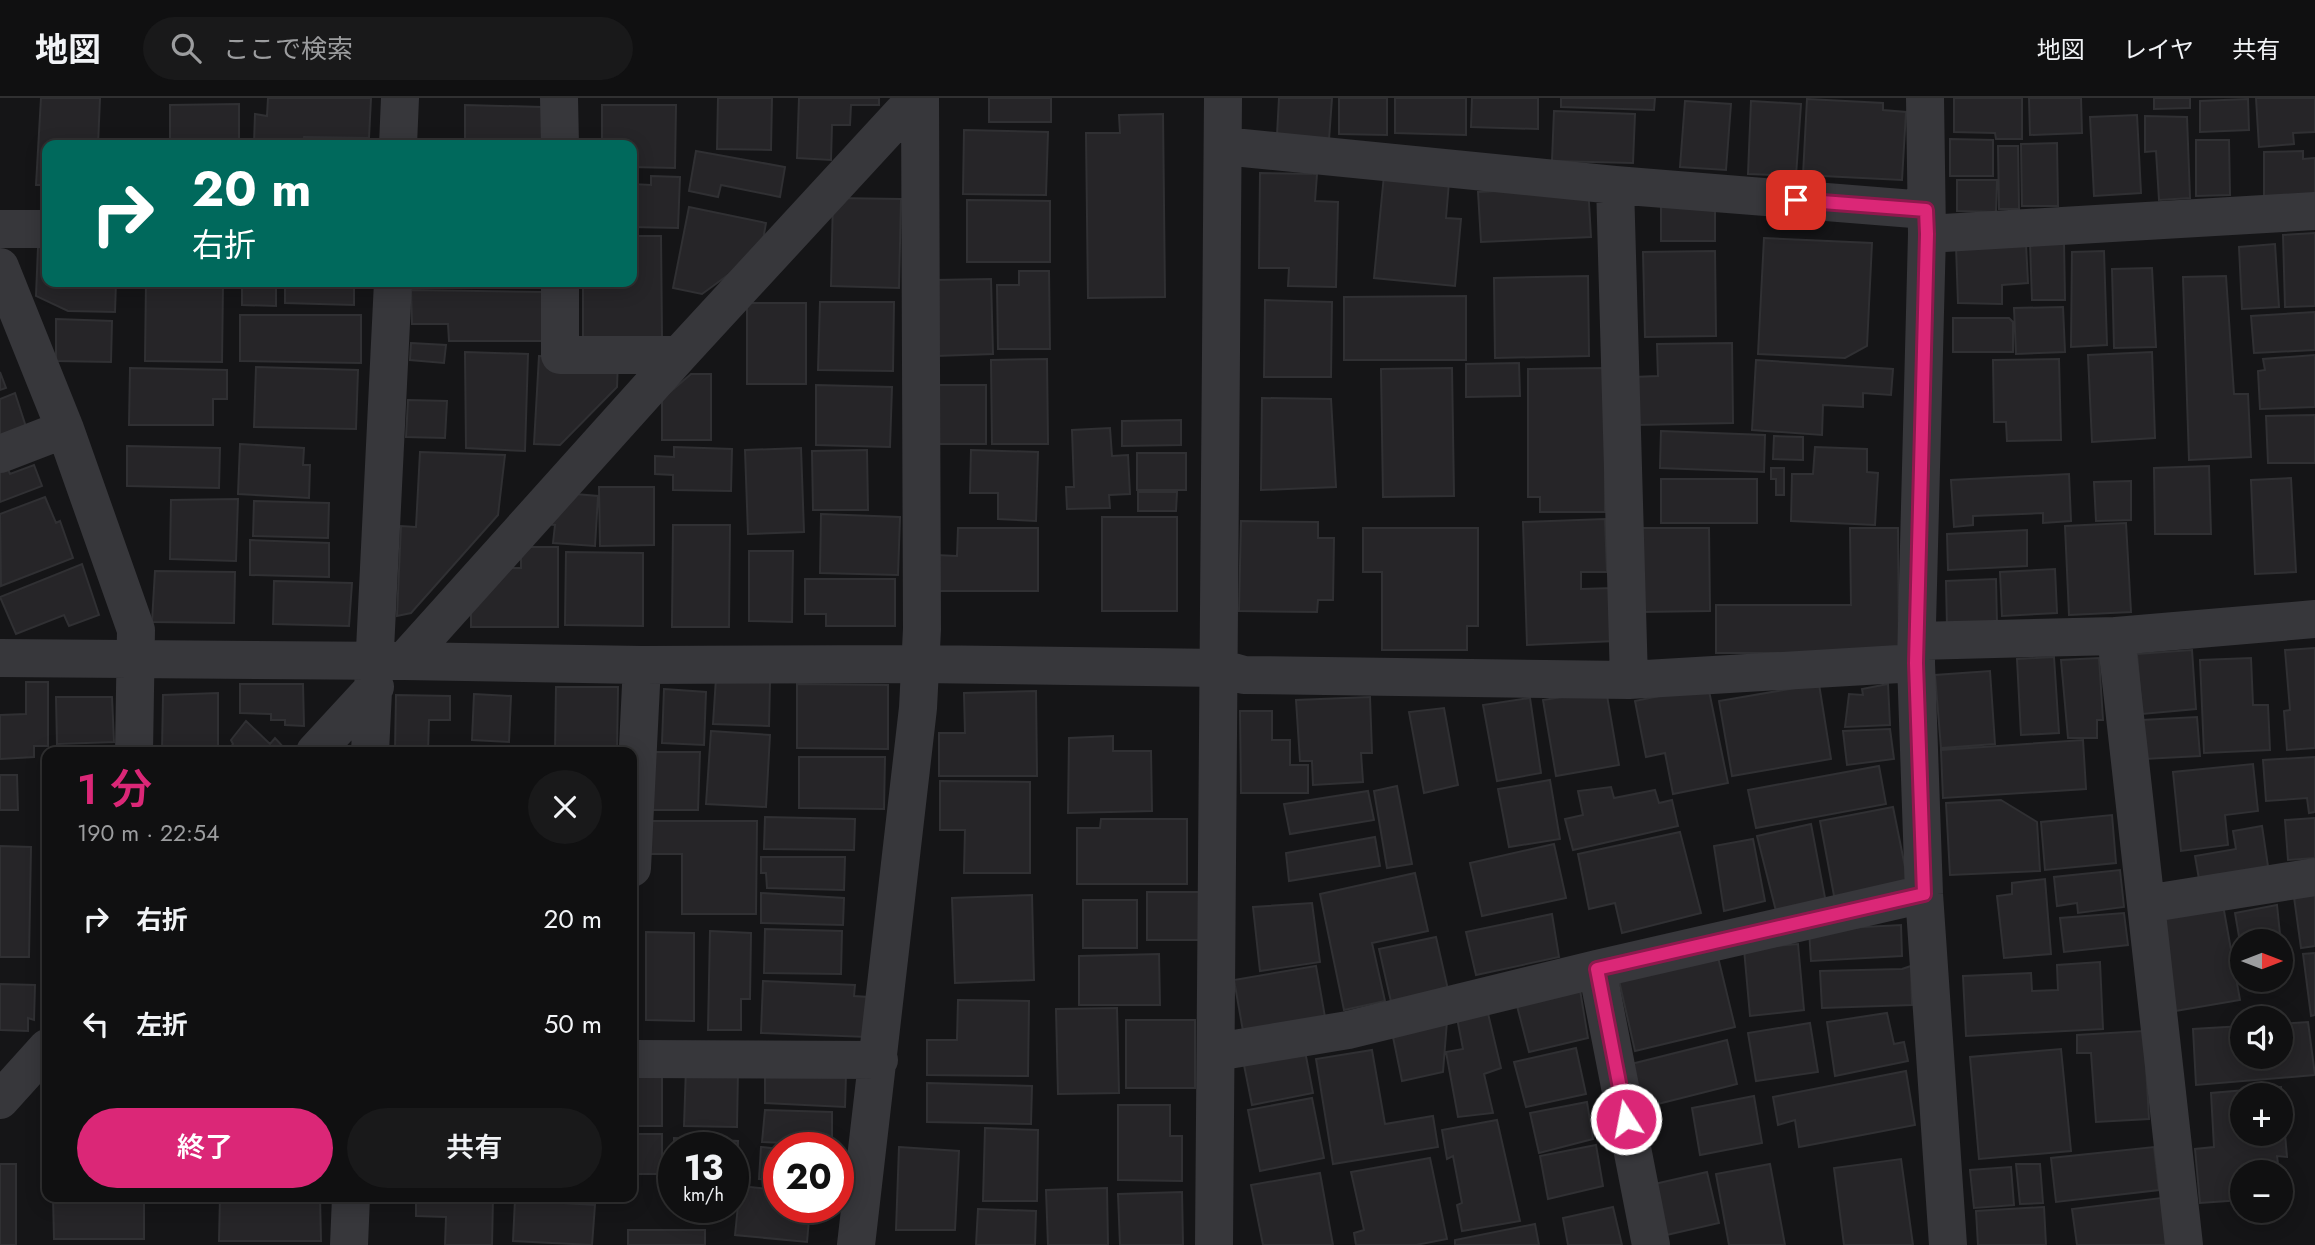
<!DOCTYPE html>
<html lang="ja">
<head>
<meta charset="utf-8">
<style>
  body { margin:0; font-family:Jost,"Noto Sans JP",sans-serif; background:#19191a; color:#f1f3f6; height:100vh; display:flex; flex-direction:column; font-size:26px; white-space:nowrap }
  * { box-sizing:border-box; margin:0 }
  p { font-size:23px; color:#9c9d9f }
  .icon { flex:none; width:38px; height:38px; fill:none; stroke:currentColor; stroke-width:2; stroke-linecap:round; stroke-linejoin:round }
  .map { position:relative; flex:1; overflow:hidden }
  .sheet { position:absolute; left:42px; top:649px; width:595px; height:455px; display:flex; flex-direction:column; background:#101011; border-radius:14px; box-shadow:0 4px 18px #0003,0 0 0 2px #303031 }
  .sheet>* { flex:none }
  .top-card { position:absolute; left:42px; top:42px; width:595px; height:147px; border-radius:14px; box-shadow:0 4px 18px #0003,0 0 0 2px #303031; background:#00695c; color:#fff; overflow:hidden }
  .needle { width:46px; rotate:90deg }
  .fabs { position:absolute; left:2230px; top:831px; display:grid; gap:14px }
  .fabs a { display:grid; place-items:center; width:63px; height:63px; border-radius:50%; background:#101011; box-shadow:0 4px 18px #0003,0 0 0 2px #303031; font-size:35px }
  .speed { position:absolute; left:658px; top:1034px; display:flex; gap:14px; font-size:35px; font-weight:700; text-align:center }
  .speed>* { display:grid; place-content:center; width:91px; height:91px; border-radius:50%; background:#101011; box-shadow:0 4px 18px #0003,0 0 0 2px #303031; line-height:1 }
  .speed small { font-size:18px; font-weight:400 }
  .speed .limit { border:10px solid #d22; background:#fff; color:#111 }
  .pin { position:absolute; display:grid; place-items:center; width:60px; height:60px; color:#fff; margin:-30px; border-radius:14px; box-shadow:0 4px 10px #0006 }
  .me { position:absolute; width:77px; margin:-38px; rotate:349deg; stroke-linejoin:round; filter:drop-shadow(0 0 5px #0008) }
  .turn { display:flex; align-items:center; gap:24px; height:147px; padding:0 35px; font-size:32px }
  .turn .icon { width:91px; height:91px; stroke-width:2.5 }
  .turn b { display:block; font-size:49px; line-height:60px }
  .round { display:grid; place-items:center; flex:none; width:74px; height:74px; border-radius:37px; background:#19191a }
  .head { display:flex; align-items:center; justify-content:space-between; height:119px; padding:0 35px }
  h1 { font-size:42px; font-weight:600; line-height:52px; color:#db2777 }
  .cta { display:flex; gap:14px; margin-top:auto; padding:14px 35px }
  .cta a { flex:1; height:80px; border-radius:42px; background:#db2777; color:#fff; font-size:28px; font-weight:600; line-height:80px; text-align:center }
  .cta a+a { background:#19191a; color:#f1f3f6 }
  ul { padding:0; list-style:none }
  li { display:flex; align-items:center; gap:21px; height:105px; padding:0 35px }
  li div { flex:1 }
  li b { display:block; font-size:26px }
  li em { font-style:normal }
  header { display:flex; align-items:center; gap:42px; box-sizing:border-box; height:98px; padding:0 35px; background:#101011; border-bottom:2px solid #303031 }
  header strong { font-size:33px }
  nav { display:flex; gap:38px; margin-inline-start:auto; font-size:24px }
  .search { width:490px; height:63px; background:#19191a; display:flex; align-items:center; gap:18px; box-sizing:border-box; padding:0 24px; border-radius:38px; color:#9c9d9f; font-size:26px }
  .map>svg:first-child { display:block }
  .building { fill:#262528; stroke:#303033; stroke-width:2; fill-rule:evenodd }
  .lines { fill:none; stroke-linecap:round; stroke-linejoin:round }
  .minor { stroke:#37373b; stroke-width:38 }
  .route-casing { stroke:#8e194d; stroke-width:18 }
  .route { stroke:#db2777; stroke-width:12 }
</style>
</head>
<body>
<header>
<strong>地図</strong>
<div class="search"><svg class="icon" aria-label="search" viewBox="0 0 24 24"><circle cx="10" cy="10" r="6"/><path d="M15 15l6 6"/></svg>ここで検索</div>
<nav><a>地図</a><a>レイヤ</a><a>共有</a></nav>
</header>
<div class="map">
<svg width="2315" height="1147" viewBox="0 0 2315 1147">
  <rect width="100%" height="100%" fill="#151517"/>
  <path class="building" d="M41 0H100L98 47H47V87H36Z
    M268 0H371L369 40 304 39 303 47 254 45 255 16 267 18Z
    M718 0H772L771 52 717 51Z
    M799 0H879V7H851L850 27H832L831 62 797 60Z
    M989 0H1051V24H989Z
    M1279 0H1332L1329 42 1277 37Z
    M1339 0H1387V37L1339 36Z
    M1395 0H1466V37L1395 35Z
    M1472 0H1538V31L1471 29Z
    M1561 0H1655L1654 12 1561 9Z
    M1954 0H2022V41H1996L1995 35 1954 34Z
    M2029 0H2081L2082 35 2030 37Z
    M2154 0H2190V10L2154 11Z
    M2256 0H2315V34L2293 35 2294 46 2259 49Z
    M1807 1 1883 5V12L1906 14 1902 82 1803 77Z
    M2248 1 2249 32 2200 34V3Z
    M1685 3 1731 6 1726 72 1680 69Z
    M1751 3 1801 6 1796 78 1748 76Z
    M239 6V47H170V7Z
    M465 7 542 9 543 47H465Z
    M602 7H676L675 70 632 69V47H602Z
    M1554 13 1635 16 1633 65 1552 63Z
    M1163 16 1165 199 1088 200 1086 35H1120L1119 17Z
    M2137 17 2141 95 2094 98 2090 19Z
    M2145 18 2187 19 2190 100 2159 102 2156 53 2145 54Z
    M964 32 1048 34 1046 97 963 96Z
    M1950 41 1993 42V78H1950Z
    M2196 42H2229L2230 97 2196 98Z
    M2057 45 2058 108H2022L2021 46Z
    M1998 48H2018L2019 111H1999Z
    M696 53 785 69 780 99 721 87 718 99 689 93Z
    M2303 53V61L2315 60V100L2264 102V54Z
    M1260 75 1317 76 1315 103 1338 104 1336 189 1288 188 1289 170H1259Z
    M1384 77 1449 84 1446 120 1461 121 1455 188 1374 180Z
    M651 78 680 79 678 130 632 129V86L651 87Z
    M1957 82H1997L1996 114 1957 113Z
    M1588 88 1591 139 1481 144 1478 94Z
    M833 100 901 101 899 190 831 188Z
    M1715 101V143H1661V102Z
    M967 102 1050 103V164H967Z
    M689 109 766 125 761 153 702 196 673 190Z
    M2315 135V208L2285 209 2283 137Z
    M632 138H661L662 239H583V184H632Z
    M1764 140 1872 145 1867 248 1845 260 1758 256Z
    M2064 144 2065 202H2032L2030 145Z
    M2026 146 2028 185 2002 187V206L1958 205 1956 148Z
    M2275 146 2279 209 2242 211 2239 149Z
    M38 149 47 150V184H116L115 214 68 213 36 198Z
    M1715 153 1716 238 1645 239 1643 154Z
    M2104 153 2107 247 2071 249 2072 154Z
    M2152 170 2156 249 2114 250 2112 171Z
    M1019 173H1049L1050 251H998L997 187H1019Z
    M1588 178 1589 258 1495 260 1494 180Z
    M2226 178 2234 296H2248L2251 359 2189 362 2183 179Z
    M991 181 993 256 936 258 935 182Z
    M146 184H223L222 264 145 263Z
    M242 184H276V208L242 207Z
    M285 184H354V207L285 205Z
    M463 184H542V189H463Z
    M411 192 545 194 546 243H449L448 226H412Z
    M1466 198V262H1344V199Z
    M1265 202 1332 204 1331 279H1264Z
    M820 204H894L893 273 818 272Z
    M747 205H806V286H747Z
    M2063 209 2065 254 2016 256 2014 210Z
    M2315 214V252L2254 255 2251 218Z
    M240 217H361V265L240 263Z
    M1953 220H2009L2013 224V254H1953Z
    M56 221 112 223 111 264 56 263Z
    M411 245 446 247 444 265 410 262Z
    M1732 245 1733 325 1636 327 1634 279 1658 278 1657 246Z
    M465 254 528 256 525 353 466 350Z
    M2152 254 2155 340 2092 344 2088 257Z
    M2315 257V309L2260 311 2258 273 2265 272 2263 261Z
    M539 258 618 262 617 289 560 347 534 346Z
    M1047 261 1048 346H992L991 262Z
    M2059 261 2061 342 2007 343 2006 324H1994L1993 262Z
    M1756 262 1893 271 1891 297 1863 295V309L1823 307 1822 337 1752 332Z
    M1519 265 1520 298 1466 299V266Z
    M256 269 358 272 356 331 254 329Z
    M130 270 227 272V301H213V327H129Z
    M1452 270 1454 398 1383 399 1381 271Z
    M1605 270V414H1540V399H1528V271Z
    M0 274 6 290 0 292Z
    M691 276H711V342H662V301Z
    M816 287 892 289 890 349 816 347Z
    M939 287H986V346H925Z
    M15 295 26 329 0 338V301Z
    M1262 300 1331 301 1336 389 1261 392Z
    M408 302 447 303 445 340 406 339Z
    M2315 317V365H2268L2266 318Z
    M1181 322V347L1122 348V323Z
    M1110 330 1112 358 1128 357 1130 396 1109 397 1110 410 1067 411 1066 389H1074L1072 332Z
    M1661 333 1765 337 1764 374 1660 370Z
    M1774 338 1803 339V362L1773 361Z
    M240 346 304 350 303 367H310L309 400 238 396Z
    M127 348 220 350 219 390 127 388Z
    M674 349 732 351 731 393 673 392V377L655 376V358L674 359Z
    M1815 349 1867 351V374L1878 375 1875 427 1791 423 1792 376H1813Z
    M801 350 804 434 748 436 745 352Z
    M867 352 868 412H813L812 353Z
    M971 352 1038 354 1036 423 998 421V395H970Z
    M420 354 505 357 498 417 411 515 397 518 401 428 416 429Z
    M1137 355H1186V392H1137Z
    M6 367 10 376 34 367 42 388 0 404V370Z
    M2209 368 2211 436H2155L2154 370Z
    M1771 370H1784V397H1776V381H1771Z
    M2069 376 2071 423 2043 425V415L1973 418V427L1954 429 1951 382Z
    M2291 380 2296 474 2255 476 2251 382Z
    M1661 381H1757V425H1661Z
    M2131 383V422L2096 423 2094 384Z
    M599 389H654V447L600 448Z
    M1138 394H1177L1176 413H1138Z
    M575 396 598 398 595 448 553 445 555 427 543 426Z
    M45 399 56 425 60 423 73 460 1 488 0 416Z
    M238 401 236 463 170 461 171 402Z
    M254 403 329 405 328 440 253 438Z
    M821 416 900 419 898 477 820 475Z
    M1102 419H1177V513H1102Z
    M1605 421 1607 474H1581V491L1613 490 1615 543 1527 547 1523 424Z
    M1241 423 1318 424V440H1334L1333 502H1318L1317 514 1239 513Z
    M2126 425 2131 514 2069 517 2065 428Z
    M673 427H730L729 529H672Z
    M958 430H1038V493H936V457L957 458Z
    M1363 430H1478V528H1467V552H1382V474H1363Z
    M1641 430H1709L1710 513 1641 514Z
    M1850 430H1898L1899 555H1716V507H1851Z
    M2027 432V468L1948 472 1947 436Z
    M250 442 329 445V479L250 477Z
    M521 449H558V529H471V505L502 470H521Z
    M749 453H793L792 524 749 523Z
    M566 454 643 455V528L565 527Z
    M82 466 99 517 69 528 64 517 16 536 0 499Z
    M2055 471 2057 515 2002 518 2000 474Z
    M155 473 235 474 234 525 152 524Z
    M805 481H895V528H826V516H805Z
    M1996 481 1997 526 1947 529 1946 483Z
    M274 483 352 485 349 528 273 526Z
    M2315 550V650L2287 652 2284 613 2290 612 2285 552Z
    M2192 552 2196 611 2142 616 2137 556Z
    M2054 559 2059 635 2021 637 2017 561Z
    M2099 560 2103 622H2097V640H2068L2061 562Z
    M2251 560 2253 607H2268L2270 652 2204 655 2200 562Z
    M1990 573 1995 646 1941 650 1935 577Z
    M716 580 770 582 769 628 713 626Z
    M26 584H48V648H34V659L0 661V617L26 616Z
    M240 586H303L304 628 285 627V622H271V616L240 615Z
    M797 586 888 587V651L797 650Z
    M1819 586 1831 661 1732 678 1719 603Z
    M1888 586 1890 627 1845 629 1849 596 1863 597 1862 591Z
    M1708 588 1728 685 1673 696 1665 655 1646 659 1635 603Z
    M556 589H618L617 654H555Z
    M664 591 706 594 704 647 662 645Z
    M1606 592 1619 667 1556 678 1543 602Z
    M1036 593 1037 678H939V635H965L964 595Z
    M218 595V654H162L163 597Z
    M474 596 511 598 509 644 472 642Z
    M396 597 450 598V622H429L428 653H395Z
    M56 599H112L114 644 57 646Z
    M1370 599 1372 655H1361L1363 684 1313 687 1312 663H1300L1296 602Z
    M1530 600 1541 675 1497 683 1483 607Z
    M1444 610 1458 687 1424 695 1409 614Z
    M1240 613H1272V642H1290V667H1308V695H1241Z
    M2197 619 2200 658 2144 661 2142 622Z
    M246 623 270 646 275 640 285 651 282 654H233L230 650 233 646 231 642Z
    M1890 631 1894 661 1847 667 1843 633Z
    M711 633 770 637 766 709 706 706Z
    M1113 638V653H1151L1152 713 1068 715 1069 640Z
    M2083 642 2086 691 1943 700 1941 652Z
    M484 648 527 652 526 654H484Z
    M655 654H700L698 712H648Z
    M799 659H885L884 711 799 710Z
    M2315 659V714L2309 715 2307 700 2266 703 2263 662Z
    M2253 666 2258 713 2225 717 2228 747 2181 753 2173 674Z
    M1879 668 1886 706 1756 730 1748 692Z
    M0 677H17L18 712H0Z
    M1550 682 1560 741 1509 749 1498 691Z
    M940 683 1030 684V775H964L965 732H940Z
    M1397 688 1412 766 1387 770 1374 693Z
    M1611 689 1614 700 1655 692 1659 705 1672 702 1678 728 1573 752 1565 721 1583 717 1578 693Z
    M1368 693 1374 722 1290 736 1284 706Z
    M2001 702 2037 724 2040 773 1950 777 1946 705Z
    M1893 709 1909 789 1835 803 1820 723Z
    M2112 717 2116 765 2045 772 2041 724Z
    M765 719 855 721 854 752 764 751Z
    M2315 720V760L2288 762 2285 722Z
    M1101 721H1187V786H1077V730H1100Z
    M646 723H757L756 816H682V756H646Z
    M1811 726 1826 805 1776 813 1757 738Z
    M2262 728 2269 775 2200 787 2195 758 2236 751 2233 733Z
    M1680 734 1701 815 1622 835 1615 805 1589 811 1578 756Z
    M1375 739 1380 768 1289 783 1286 755Z
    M1753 741 1765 803 1724 813 1714 748Z
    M1554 746 1566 800 1482 818 1470 765Z
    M0 748 31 749 29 859H0Z
    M761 759H845L844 792 767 790 766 775H761Z
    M2120 772 2124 809 2078 815 2077 805 2057 808 2054 779Z
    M1415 775 1428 833 1372 845 1385 903 1344 912 1320 796Z
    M2045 781 2051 856 2004 860 1997 798 2012 796V785Z
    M2315 790V848L2301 850 2293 792Z
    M1147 794H1201V842H1147Z
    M761 795 844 800 843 827 761 825Z
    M1032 797 1034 882 955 885 952 800Z
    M1083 802H1137V850H1083Z
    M1312 805 1320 864 1260 873 1253 809Z
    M2223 807 2240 902 2175 913 2159 818Z
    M2277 807 2283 865H2280V844H2242V856L2235 815Z
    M2124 815 2128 847 2064 854 2060 820Z
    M1552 816 1559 859 1476 877 1466 834Z
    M1901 827 1902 858 1811 863 1809 832Z
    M765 831 842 833 841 876 764 875Z
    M710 833 751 835 750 901H741V932H708Z
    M646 834 694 835V923L646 922Z
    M1436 839 1449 896 1392 908 1379 851Z
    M1798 846 1804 912 1750 918 1744 851Z
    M1717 855 1735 929 1635 953 1618 878Z
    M2315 855V917L2311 918 2303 856Z
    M1159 856 1160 907H1079V858Z
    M2100 864 2103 931 1966 938 1963 878 2031 875 2032 893 2058 892 2057 867Z
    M1316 868 1325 919 1243 933 1234 882Z
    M1911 868 1912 907 1822 910 1820 873 1902 871Z
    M763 883 855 887 854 898 869 899 868 939 761 935Z
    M0 886 35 887 34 922 28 920V933L0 932Z
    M1580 892 1588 940 1529 954 1517 908Z
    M958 902 1029 903 1028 978 927 977V942H957Z
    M1486 907 1501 970 1484 976 1493 1015 1458 1019 1446 954 1463 951 1456 915Z
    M1117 910 1119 995 1058 996 1056 911Z
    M1887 915 1894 946 1904 944 1908 963 1835 978 1827 924Z
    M1126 922H1195V990H1126Z
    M1447 923 1443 974 1402 983 1392 934Z
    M2308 924 2315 977 2196 987 2193 931 2242 928V959H2280V926Z
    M1810 925 1818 974 1756 983 1748 935Z
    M2144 933 2149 1021 2096 1024 2091 955H2077V937Z
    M1727 942 1737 986 1642 1010 1631 966Z
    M1576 950 1586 996 1526 1009 1514 964Z
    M2061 951 2071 1053 1979 1061 1970 959Z
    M1372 952 1385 1026 1433 1018 1438 1049 1333 1066 1316 961Z
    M1305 953 1313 995 1252 1007 1244 967Z
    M632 970 662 971V1028H632Z
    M686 970 738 971 737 1029 684 1028Z
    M765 971 846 976 845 1009 765 1005Z
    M1906 973 1915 1027 1799 1049 1795 1022 1778 1027 1773 999Z
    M927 985 1032 988 1031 1026 927 1024Z
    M2281 989 2287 1059 2277 1058 2279 1074H2242V1102L2200 1105 2195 1051 2214 1049 2211 995ZM2242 998H2280V1036H2242Z
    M1754 998 1762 1045 1700 1057 1692 1010Z
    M1312 1000 1324 1060 1260 1073 1248 1012Z
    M1587 1004 1593 1041 1539 1055 1530 1015Z
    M1118 1007H1170V1038H1182V1083L1118 1082Z
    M765 1012 832 1014V1047L762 1044Z
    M1497 1022 1520 1123 1462 1133 1457 1107 1462 1105 1453 1058 1447 1061 1442 1032Z
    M985 1030 1038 1032 1037 1103H983Z
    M632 1036H662V1076H632Z
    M674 1040 738 1043 737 1079H733V1050H674Z
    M1596 1047 1603 1088 1548 1101 1540 1058Z
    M761 1049 779 1051V1082L759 1081Z
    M899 1049 959 1053 955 1132H896Z
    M2154 1049 2159 1092 2056 1104 2051 1060Z
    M1430 1060 1447 1141 1416 1147H1356L1354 1135 1364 1132 1351 1074Z
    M1901 1061 1913 1147H1844L1834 1070Z
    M0 1066H16V1147H0Z
    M1770 1066 1785 1147H1729L1716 1076Z
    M2016 1066H2040L2043 1105 2020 1106Z
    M2011 1069 2014 1107 1974 1110 1970 1072Z
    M1707 1074 1719 1125 1662 1138 1650 1087Z
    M1320 1075 1333 1147H1263L1251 1087Z
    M740 1088 779 1092V1110H810L807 1144 735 1137Z
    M1107 1090 1108 1147H1048L1046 1092Z
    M1182 1094 1183 1147H1120L1118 1096Z
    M53 1099H144V1141H54Z
    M220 1099H320L321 1143H219Z
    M416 1099H493L492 1147H445L446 1119 416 1118Z
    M2161 1100 2167 1147H2077L2072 1111Z
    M515 1102 595 1107 592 1147 513 1143Z
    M1613 1109 1622 1147H1568L1563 1120Z
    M2044 1109 2046 1147H1978L1976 1113Z
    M978 1111 1036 1113 1035 1147H976Z
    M1535 1126 1539 1147H1455V1142Z
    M628 1132H705V1147H628Z"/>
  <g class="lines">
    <path class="minor" d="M559 0 560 47
      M1925 0 1927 136 1916 565 1924 796 1948 1147
      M398 47 400 0
      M1223 48 1615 87 1926 112
      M1615 87 1629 582
      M0 131H47
      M1927 136 2315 113
      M0 169 65 331 136 532 134 654
      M560 184V257H679
      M0 356 65 331
      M2116 538 2184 1147
      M1917 543 2116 538 2315 521
      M0 560 404 563 642 567 920 566 1219 570 1244 577 1629 582 1916 565
      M404 563 679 257 916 0
      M315 654 375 589
      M370 654 393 184
      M632 770 642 567
      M2146 806 2315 779
      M1597 871 1651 1147
      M1216 954 1348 932 1597 871 1924 796
      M632 961 879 962
      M0 1002 47 950
      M349 1147 351 1099
      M856 1147 918 610 922 531 920 0
      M1214 1147 1223 0"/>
  </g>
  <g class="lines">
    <defs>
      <path id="route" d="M1626 1021 1597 871 1924 796 1916 565 1927 136 1926 112 1796 102"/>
    </defs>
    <use href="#route" class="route-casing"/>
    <use href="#route" class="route"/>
  </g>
</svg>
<div class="fabs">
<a><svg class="needle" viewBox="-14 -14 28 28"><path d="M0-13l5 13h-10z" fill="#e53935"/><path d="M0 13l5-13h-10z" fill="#9c9d9f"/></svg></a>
<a><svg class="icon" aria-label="sound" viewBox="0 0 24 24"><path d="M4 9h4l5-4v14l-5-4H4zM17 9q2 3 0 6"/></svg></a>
<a>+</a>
<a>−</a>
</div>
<div class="speed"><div>13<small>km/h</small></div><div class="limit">20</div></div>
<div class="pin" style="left:1796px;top:102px;background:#d93025"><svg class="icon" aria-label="arrive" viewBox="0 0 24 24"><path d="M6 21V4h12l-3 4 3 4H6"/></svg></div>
<svg class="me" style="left:1626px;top:1021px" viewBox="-20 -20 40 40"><circle r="17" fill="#db2777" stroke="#fff" stroke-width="3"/><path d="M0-11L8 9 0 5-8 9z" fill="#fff"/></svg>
<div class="top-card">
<div class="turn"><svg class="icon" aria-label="right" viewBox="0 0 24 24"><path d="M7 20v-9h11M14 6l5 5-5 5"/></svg><div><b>20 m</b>右折</div></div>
</div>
<section class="sheet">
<div class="head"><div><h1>1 分</h1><p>190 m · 22:54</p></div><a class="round"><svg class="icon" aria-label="close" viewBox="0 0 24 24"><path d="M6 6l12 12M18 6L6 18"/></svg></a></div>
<ul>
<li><svg class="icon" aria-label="right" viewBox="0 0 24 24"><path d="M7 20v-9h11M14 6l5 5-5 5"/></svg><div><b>右折</b></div><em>20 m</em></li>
<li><svg class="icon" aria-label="left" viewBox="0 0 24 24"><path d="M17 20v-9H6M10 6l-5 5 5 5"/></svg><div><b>左折</b></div><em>50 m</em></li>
</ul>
<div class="cta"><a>終了</a><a>共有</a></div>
</section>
</div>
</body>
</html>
